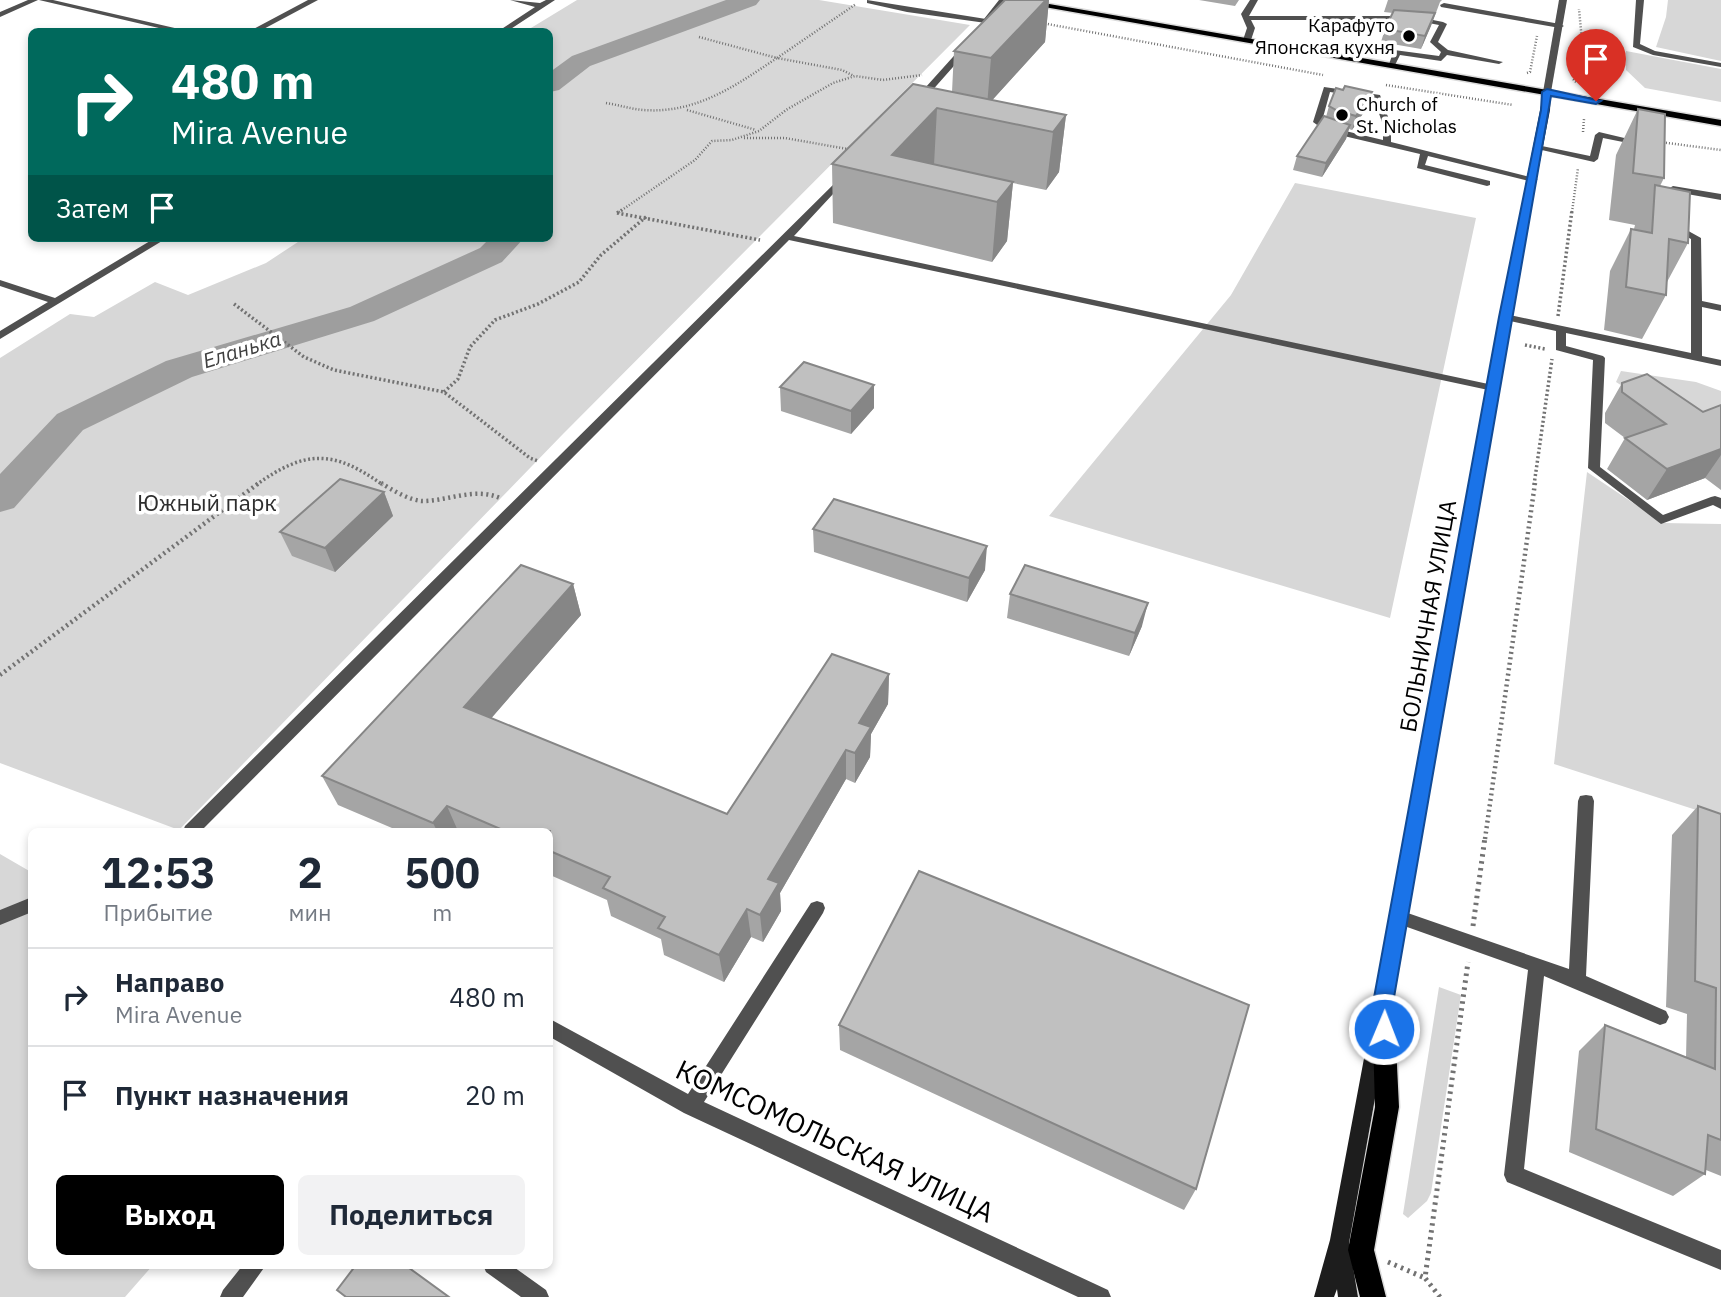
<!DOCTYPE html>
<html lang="ru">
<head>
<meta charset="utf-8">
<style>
  body { margin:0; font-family:"IBM Plex Sans",sans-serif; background:#f2f2f3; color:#1f2937; height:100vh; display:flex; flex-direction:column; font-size:26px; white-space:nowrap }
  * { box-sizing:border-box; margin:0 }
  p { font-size:23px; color:#747a83 }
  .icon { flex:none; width:38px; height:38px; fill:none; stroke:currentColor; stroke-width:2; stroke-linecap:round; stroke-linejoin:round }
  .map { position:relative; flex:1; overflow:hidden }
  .panel { position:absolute; left:28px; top:828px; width:525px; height:441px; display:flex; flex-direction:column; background:#fff; border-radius:10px; box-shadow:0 4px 10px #0003 }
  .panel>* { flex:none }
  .guide { position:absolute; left:28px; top:28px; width:525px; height:214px; border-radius:10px; box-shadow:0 4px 10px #0003; background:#00695c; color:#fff; overflow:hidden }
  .pin { position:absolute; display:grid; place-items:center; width:60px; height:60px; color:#fff; margin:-72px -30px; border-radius:50% 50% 50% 0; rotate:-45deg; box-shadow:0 0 7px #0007 }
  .pin .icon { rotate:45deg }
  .me { position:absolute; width:77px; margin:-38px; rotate:1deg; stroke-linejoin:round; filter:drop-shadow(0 0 5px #0008) }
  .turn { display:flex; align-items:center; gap:24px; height:147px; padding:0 28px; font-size:32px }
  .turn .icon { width:91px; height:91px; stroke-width:2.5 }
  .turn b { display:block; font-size:49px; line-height:60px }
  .then { display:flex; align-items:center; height:66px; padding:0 28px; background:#0003; gap:14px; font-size:26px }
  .eta { display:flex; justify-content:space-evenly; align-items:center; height:119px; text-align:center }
  .eta b { font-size:42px; font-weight:700; line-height:49px }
  .primary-button { display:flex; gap:14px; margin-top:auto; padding:14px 28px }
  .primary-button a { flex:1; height:80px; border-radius:10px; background:#000; color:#fff; font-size:28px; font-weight:700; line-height:80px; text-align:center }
  .primary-button a+a { background:#f2f2f3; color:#1f2937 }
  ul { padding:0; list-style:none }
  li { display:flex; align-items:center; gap:21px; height:98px; padding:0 28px; border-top:2px solid #e0e1e3 }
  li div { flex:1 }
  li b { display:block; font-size:26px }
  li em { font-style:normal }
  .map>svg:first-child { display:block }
  .green { fill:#d7d7d7 }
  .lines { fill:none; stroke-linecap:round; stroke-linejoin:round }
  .river { fill:#9e9e9e; fill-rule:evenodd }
  .primary-casing { stroke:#dbdbdb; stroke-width:3 }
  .path-far3 { stroke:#727272; stroke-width:2.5; stroke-dasharray:1 2; stroke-linecap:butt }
  .path-far2 { stroke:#727272; stroke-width:3.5; stroke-dasharray:2 2.5; stroke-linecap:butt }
  .path-far1 { stroke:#727272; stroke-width:4.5; stroke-dasharray:2 3.5; stroke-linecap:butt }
  .path { stroke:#727272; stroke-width:5; stroke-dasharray:2.5 4.5; stroke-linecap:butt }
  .service { fill:#505050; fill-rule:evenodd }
  .minor { fill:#505050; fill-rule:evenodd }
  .tertiary { fill:#505050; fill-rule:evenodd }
  .secondary { fill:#1d1d1d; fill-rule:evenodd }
  .primary { fill:#000; fill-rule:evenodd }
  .wall { fill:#a5a5a5 }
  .shaded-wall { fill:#868686 }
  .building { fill:#c0c0c0; stroke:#868686; stroke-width:2 }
  .route { fill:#1a73e8; stroke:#114b97; stroke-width:2 }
  .poi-dot { fill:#000; stroke:#fff; stroke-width:2.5 }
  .labels { text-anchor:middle; stroke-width:7; stroke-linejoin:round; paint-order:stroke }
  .far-poi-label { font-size:19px; fill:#000; stroke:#fff; text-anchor:end }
  .far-water-label { font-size:21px; font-style:italic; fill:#3f3f3f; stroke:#fff }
  .park-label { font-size:23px; fill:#2e2e2e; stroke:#fff }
  .street-label { font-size:23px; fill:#000; stroke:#fff }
  .near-street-label { font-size:28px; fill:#000; stroke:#fff }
</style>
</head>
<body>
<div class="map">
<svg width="1721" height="1297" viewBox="0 0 1721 1297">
  <rect width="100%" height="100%" fill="#fff"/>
  <path class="green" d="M577 0H819L970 25 563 434 179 830 0 763V358L70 314 94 317 155 282 188 295 266 263 304 238H550V32L526 31Z
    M1668 0H1721V61L1656 47 1666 17Z
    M1626 51 1721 69V102L1645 88 1626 70Z
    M1295 183 1476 218 1390 618 1049 516 1231 295Z
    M1621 371 1696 382 1721 391V414L1710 417 1649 403 1616 382Z
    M1587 472 1663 523 1721 524V818L1554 764Z
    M0 854 31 872 32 1265H153L125 1297H0Z
    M1439 987 1461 995 1431 1193 1427 1201 1408 1218 1403 1214Z"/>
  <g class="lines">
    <path class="river" d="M726 0H760L756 5 590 66 559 90 550 92V72L572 56Z
      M490 238H524L502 262 374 321 192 377 83 430 14 508 0 512V474L57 414 166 361 350 307 480 248Z"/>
    <defs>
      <path id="primary" d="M1005 0H1026L1721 120V126Z
        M1383 993 1391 996 1394 1003 1399 1107 1374 1250 1386 1297H1360L1348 1250 1375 1107 1372 1003 1375 996Z"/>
    </defs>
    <use href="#primary" class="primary-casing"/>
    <path class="path-far3" d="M1042 23 1323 75
      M699 37 777 58 856 4
      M1527 73 1530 72 1537 36
      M1576 82 1573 79 1582 41 1579 9
      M1386 85 1513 105
      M606 103C619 105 631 109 643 110 696 114 735 86 777 58L842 70 854 76
      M687 110 756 130
      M1583 132 1584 119
      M744 138H785L853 150
      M1660 142 1721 150
      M619 212 695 160 712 141 732 140 759 131 786 110 833 83 855 76 883 80 922 75
      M1572 212 1578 168"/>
    <path class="path-far2" d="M617 213 622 210
      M617 213 760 240
      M234 304 304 357 334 370 444 392 530 458 538 461
      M1558 316 1572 210
      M1525 345 1545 349
      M444 392 458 379 470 347 495 320 538 304 579 282 601 255 647 216
      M256 485C306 449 334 450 383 485
      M1534 485 1552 359"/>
    <path class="path-far1" d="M381 483C392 490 409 500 422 501 449 501 474 487 500 498
      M0 675 259 483
      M1485 839 1535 483"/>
    <path class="path" d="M1473 926 1485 837
      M1388 1262 1425 1278
      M1440 1297 1425 1278 1468 962"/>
    <path class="service" d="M39 0H53L192 32H176Z
      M308 0H318L258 32H248Z
      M510 0 540 3 546 0H555L506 32H497L535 7Z
      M867 0 986 19 990 21 986 23 907 12 867 3Z
      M1250 0H1258L1249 16H1413L1443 22 1447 24 1438 42 1448 50 1503 62 1499 64 1447 55 1441 61 1400 55 1394 67H1388L1394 50 1439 56 1441 52 1430 42 1439 25 1413 20H1251L1255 28 1251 40 1247 42 1243 40 1247 28 1241 14Z
      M1636 0H1644L1640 44 1655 51 1721 63V67L1653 55 1633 47Z
      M1444 3 1560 24 1564 26 1560 28 1441 7 1440 5Z
      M961 48 968 50 922 102H916V98Z
      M1324 87 1380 95 1391 125V142L1538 179 1533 182 1428 156 1425 165 1490 181V185L1487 186 1417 168 1420 154 1327 132 1313 122ZM1330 92 1374 99 1383 125V140L1333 128 1322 121Z
      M1599 132 1637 141 1633 144 1603 138 1598 159 1594 162 1533 148 1537 145 1590 156 1595 135Z
      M844 174 847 175V179L794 236 1493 385 1499 388 1493 391 789 240 201 831H183L185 826Z
      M1673 186 1721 194V200L1670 191 1668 189Z
      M1674 223 1701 238 1702 301 1721 305V311L1702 307V356L1721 360V366L1566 333V346L1603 356 1605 358 1600 467 1663 515 1711 497 1715 496 1721 498V509L1713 505 1661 524 1588 468 1593 360 1556 350V331L1501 319 1500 317 1505 314 1691 353V239L1671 228 1669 226Z
      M155 238H167L0 339V331L48 302 0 286V280L55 298Z
      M1586 795 1592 796 1594 801 1586 976 1666 1011 1669 1017 1666 1023 1660 1025 1544 976 1524 1169 1721 1250V1270L1507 1182 1504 1175 1528 970 1393 922 1391 917 1393 912 1399 910 1569 969 1578 801 1580 796Z
      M32 897V912L0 925V910Z
      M817 901 823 903 825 908 823 913 704 1102 1108 1290 1111 1297H1078L684 1113 550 1037V1019L688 1094 811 903Z
      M243 1265H266L243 1297H220L223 1290Z
      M483 1265H511L546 1290 549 1297H521L486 1272Z"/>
    <path class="minor" d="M28 0H38L0 17V12Z
      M999 0H1007L991 21H985L984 19Z"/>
    <path class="tertiary" d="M1559 0H1567L1551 92 1547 94 1543 92Z"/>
    <path class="secondary" d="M1544 90 1551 92 1550 110 1510 317 1391 1010 1388 1016 1382 1018 1376 1016 1373 1010 1500 317Z
      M1377 1028 1383 1031 1386 1037 1349 1243 1358 1297H1338L1337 1289 1334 1297H1314L1330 1240 1368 1037 1371 1031Z"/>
    <use href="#primary" class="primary"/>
  </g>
  <path class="wall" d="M1005 0H1049L1045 42 992 100 1066 115 1059 172 1046 190 1013 183 1007 241 992 262 833 223 832 164 952 92 954 51Z
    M1199 0H1239L1235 6Z
    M1388 0H1442L1440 2 1434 18 1421 49 1381 42 1385 29 1393 13 1384 12Z
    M1343 90 1372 92 1368 106 1352 130 1349 129 1346 139 1322 177 1293 170 1297 156 1326 117 1329 106Z
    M1638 109 1664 178 1660 186 1688 243 1667 282 1666 295 1642 339 1604 330 1610 271 1631 229H1634L1635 225 1609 220 1616 155Z
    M1622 383 1703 412 1721 405V490L1705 478 1647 500 1607 469 1625 438 1605 423V413Z
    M780 387 874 408 851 434 781 411Z
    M384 492 393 516 335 572 292 556 280 532Z
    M813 529 985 570 967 602 814 552Z
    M573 584 581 615 491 718 727 814 889 674 888 704 871 734 870 757 855 783 846 779 780 893 781 911 763 942 751 937 724 982 664 955 661 939 611 916 607 900 550 875V831H399L338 805 322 776Z
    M1010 594 1142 626 1129 656 1007 618Z
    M1698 806 1721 814V1176L1706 1170 1705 1174 1673 1196 1569 1152 1579 1051 1605 1025 1686 1058 1687 1014 1666 1007 1672 835Z
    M839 1025 1196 1189 1184 1210 840 1050Z"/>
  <path class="shaded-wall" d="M1046 0H1049L1045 42 987 106 991 58Z
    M1435 13 1431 26 1421 49 1425 36Z
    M1372 92 1368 106 1352 130 1356 116Z
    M937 108 934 165 892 155Z
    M1066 115 1059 172 1046 190 1053 132Z
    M1350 125 1346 139 1322 177 1326 163Z
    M1013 182 1007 241 992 262 997 202Z
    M874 385V408L851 434V411Z
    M1721 449V455L1705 478 1647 500 1667 469Z
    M384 492 393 516 335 572 325 548Z
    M987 546 985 570 967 602 969 578Z
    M573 584 581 615 475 737 464 707Z
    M1148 603 1142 626 1129 656 1135 633Z
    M889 674 888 704 871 734 870 757 855 783V753L859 723Z
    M846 750V779L780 893 781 911 763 942 760 915 768 879Z
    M447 806 458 831H437L433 823Z
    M747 909 751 937 724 982 719 955Z"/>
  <path class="building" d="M1005 0H1046L991 58 954 51Z
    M1394 10 1435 13 1425 36 1385 29Z
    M913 84 1066 115 1053 132 937 108 892 155 1013 182 997 202 832 164Z
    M1345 86 1372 92 1356 116 1338 111 1329 106 1336 88 1343 90Z
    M1638 109 1665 114 1664 178 1633 173Z
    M1324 116 1350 125 1326 163 1297 156Z
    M1655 185 1690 192 1688 243 1669 239 1666 295 1626 287 1631 229 1652 233Z
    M804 362 874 385 851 411 780 387Z
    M1647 374 1703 412 1721 405V449L1667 469 1625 438 1666 424 1622 392V383Z
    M340 479 384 492 325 548 280 532Z
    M834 499 987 546 969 578 813 529Z
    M521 565 573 584 464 707 727 814 832 654 889 674 859 723 871 727 855 753 846 750 768 879 779 883 760 915 747 909 719 955 658 928 665 917 603 888 610 877 550 851V831H505L447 806 433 823 322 776Z
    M1025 565 1148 603 1135 633 1010 594Z
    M1698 806 1721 814V1140L1708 1135 1705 1174 1596 1129 1605 1025 1715 1069 1716 988 1695 981Z
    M919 871 1249 1005 1196 1189 839 1025Z
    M356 1265H405L449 1297H346L337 1290Z"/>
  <path class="route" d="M1547 89 1601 101 1596 104 1551 96 1393 1003 1394 1029 1391 1036 1384 1039 1377 1036 1374 1029 1373 1003 1499 317 1541 110 1542 92Z"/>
  <g class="poi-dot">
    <circle cx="1409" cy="36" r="7"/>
    <circle cx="1342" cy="115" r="7"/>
  </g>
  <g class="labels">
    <g class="far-poi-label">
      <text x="1395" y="32">Карафуто<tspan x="1395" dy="22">Японская кухня</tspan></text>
      <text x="1356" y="111" text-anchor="start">Church of<tspan x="1356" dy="22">St. Nicholas</tspan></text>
    </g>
    <g class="far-water-label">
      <text transform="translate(242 350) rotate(-17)" y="7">Еланька</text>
    </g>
    <g class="park-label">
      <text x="207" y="511">Южный парк</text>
    </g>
    <g class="street-label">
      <text transform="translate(1428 616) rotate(-80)" y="8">БОЛЬНИЧНАЯ УЛИЦА</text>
    </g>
    <g class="near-street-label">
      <text transform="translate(835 1141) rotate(25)" y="10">КОМСОМОЛЬСКАЯ УЛИЦА</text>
    </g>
  </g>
</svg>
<div class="pin" style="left:1596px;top:101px;background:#d93025"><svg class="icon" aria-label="arrive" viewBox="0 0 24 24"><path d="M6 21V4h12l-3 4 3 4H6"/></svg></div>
<svg class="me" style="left:1384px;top:1029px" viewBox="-20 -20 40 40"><circle r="17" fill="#1a73e8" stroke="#fff" stroke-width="3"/><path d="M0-11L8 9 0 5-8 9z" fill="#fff"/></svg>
<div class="guide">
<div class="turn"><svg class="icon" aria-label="right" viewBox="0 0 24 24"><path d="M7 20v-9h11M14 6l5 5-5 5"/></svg><div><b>480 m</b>Mira Avenue</div></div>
<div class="then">Затем<svg class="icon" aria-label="arrive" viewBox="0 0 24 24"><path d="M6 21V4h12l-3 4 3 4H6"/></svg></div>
</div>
<section class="panel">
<div class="eta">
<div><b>12:53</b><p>Прибытие</p></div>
<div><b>2</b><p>мин</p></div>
<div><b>500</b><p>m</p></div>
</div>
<ul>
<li><svg class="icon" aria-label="right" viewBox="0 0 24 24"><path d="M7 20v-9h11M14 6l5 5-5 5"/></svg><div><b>Направо</b><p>Mira Avenue</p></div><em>480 m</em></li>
<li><svg class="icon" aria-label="arrive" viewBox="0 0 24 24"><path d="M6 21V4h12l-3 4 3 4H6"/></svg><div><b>Пункт назначения</b></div><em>20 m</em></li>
</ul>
<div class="primary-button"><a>Выход</a><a>Поделиться</a></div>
</section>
</div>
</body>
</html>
